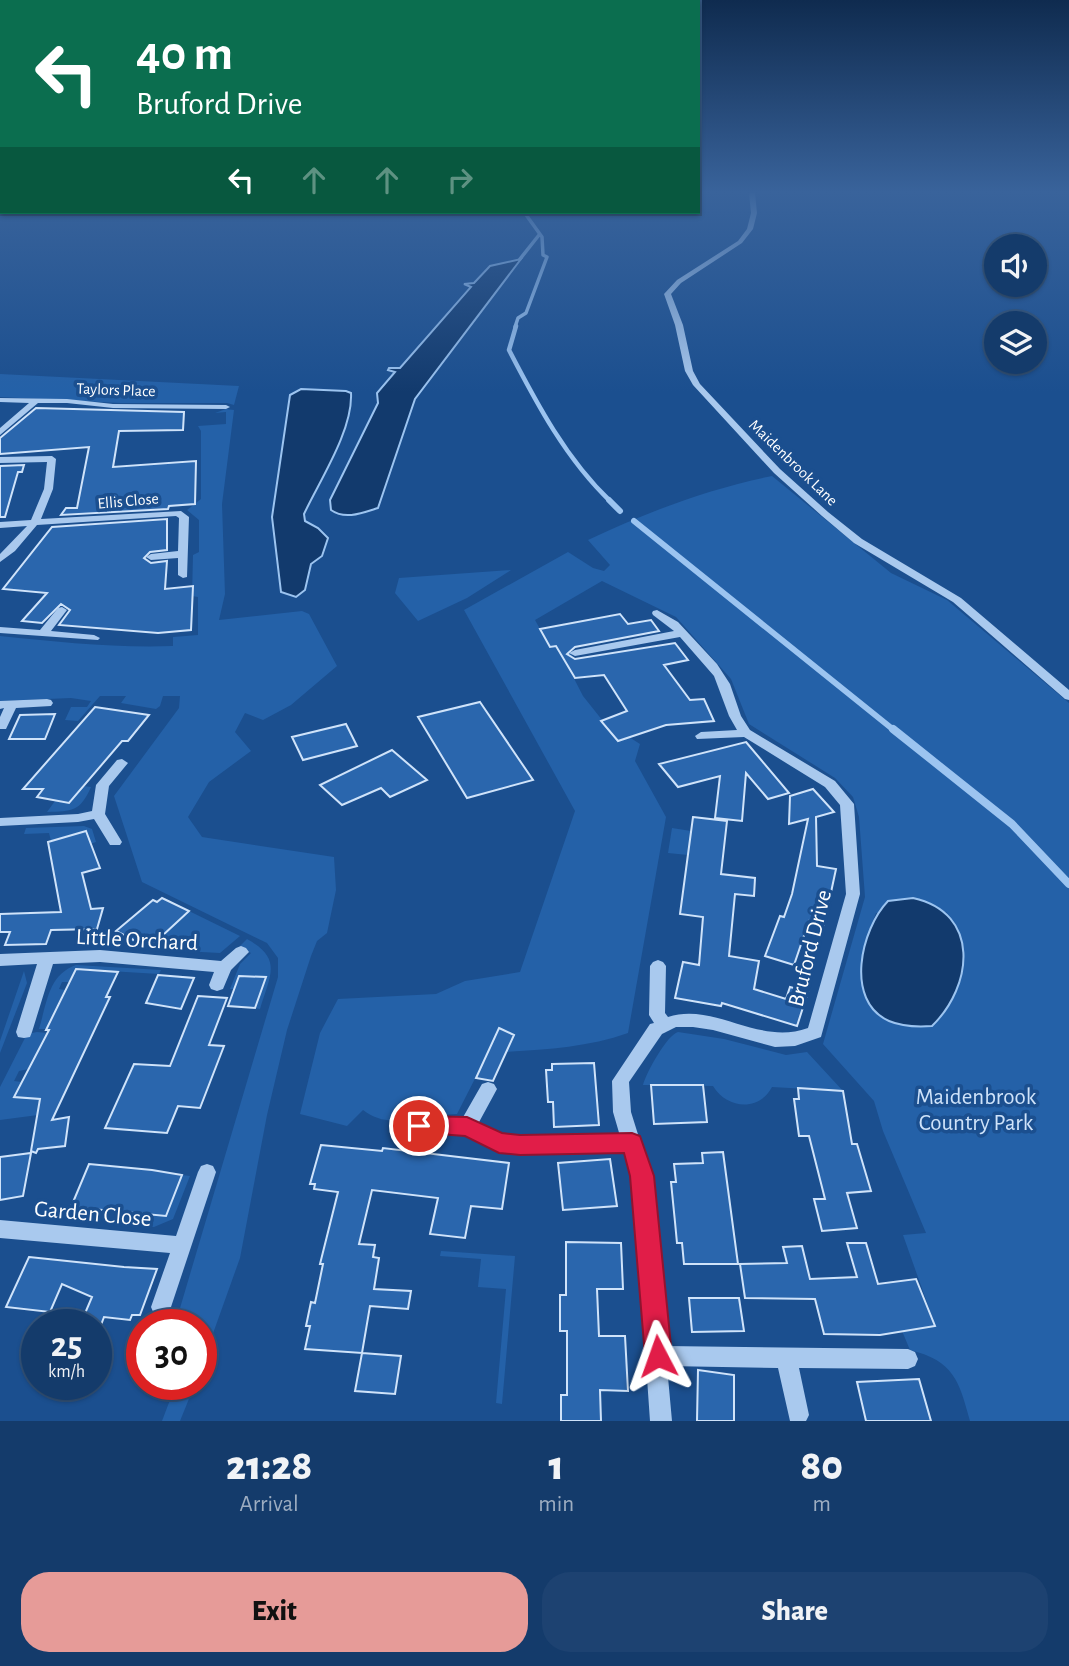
<!DOCTYPE html>
<html lang="en">
<head>
<meta charset="utf-8">
<style>
  body { margin:0; font-family:"Alegreya Sans",sans-serif; background:#1d4271; color:#f1f3f6; height:100vh; display:flex; flex-direction:column; font-size:26px; white-space:nowrap }
  * { box-sizing:border-box; margin:0 }
  p { font-size:23px; color:#9dadc1 }
  .icon { flex:none; width:38px; height:38px; fill:none; stroke:currentColor; stroke-width:2; stroke-linecap:round; stroke-linejoin:round }
  .map { position:relative; height:1421px; overflow:hidden }
  .side { display:flex; flex-direction:column; background:#143b6b; flex:1 }
  .side>* { flex:none }
  .banner { position:absolute; left:0px; top:0px; width:700px; height:214px; box-shadow:0 2px 5px #0004,0 0 0 2px #33557e; background:#0b6e4f; color:#fff; overflow:hidden }
  .fabs { position:absolute; left:984px; top:234px; display:grid; gap:14px }
  .fabs a { display:grid; place-items:center; width:63px; height:63px; border-radius:50%; background:#143b6b; box-shadow:0 2px 5px #0004,0 0 0 2px #33557e; font-size:35px }
  .speed { position:absolute; left:21px; top:1309px; display:flex; gap:14px; font-size:35px; font-weight:700; text-align:center }
  .speed>* { display:grid; place-content:center; width:91px; height:91px; border-radius:50%; background:#143b6b; box-shadow:0 2px 5px #0004,0 0 0 2px #33557e; line-height:1 }
  .speed small { font-size:18px; font-weight:400 }
  .speed .limit { border:10px solid #d22; background:#fff; color:#111 }
  .pin { position:absolute; display:grid; place-items:center; width:60px; height:60px; color:#fff; margin:-30px; border:4px solid #fff; border-radius:50%; box-shadow:0 2px 7px #0007 }
  .me { position:absolute; width:77px; margin:-38px; rotate:356deg; stroke-linejoin:round; filter:drop-shadow(0 0 5px #0008) }
  .turn { display:flex; align-items:center; gap:24px; height:147px; padding:0 21px; font-size:32px }
  .turn .icon { width:91px; height:91px; stroke-width:2.5 }
  .turn b { display:block; font-size:49px; line-height:60px }
  .lanes { display:flex; align-items:center; height:66px; padding:0 21px; background:#0003; justify-content:center; gap:35px; direction:ltr }
  .lanes .off { opacity:.35 }
  .eta { display:flex; justify-content:space-evenly; align-items:center; height:119px; text-align:center }
  .eta b { font-size:42px; font-weight:800; line-height:49px }
  .button { display:flex; gap:14px; margin-top:auto; padding:14px 21px }
  .button a { flex:1; height:80px; border-radius:28px; background:#e69b98; color:#111; font-size:28px; font-weight:800; line-height:80px; text-align:center }
  .button a+a { background:#1d4271; color:#f1f3f6 }
  .map>svg:first-child { display:block }
  .green { fill:#2461a8; fill-rule:evenodd }
  .water { fill:#123a6d; stroke:#9cc4f0; stroke-width:2 }
  .lines { fill:none; stroke-linecap:round; stroke-linejoin:round }
  .stream-far3 { stroke:#9cc4f0; stroke-width:3.5 }
  .stream-far2 { stroke:#9cc4f0; stroke-width:4.5 }
  .stream-far1 { stroke:#9cc4f0; stroke-width:6 }
  .stream { stroke:#9cc4f0; stroke-width:8 }
  .building { fill:#2a66ad; stroke:#cfe3fa; stroke-width:2 }
  .minor { fill:#a9c9ee; fill-rule:evenodd }
  .route { fill:#e11d48; stroke:#92132f; stroke-width:2 }
  .labels { text-anchor:middle; stroke-width:7; stroke-linejoin:round; paint-order:stroke }
  .far-street-label { font-size:16px; fill:#fff; stroke:#1b4f8f }
  .near-street-label { font-size:23px; fill:#fff; stroke:#1b4f8f }
  .near-park-label { font-size:23px; fill:#cfe3fa; stroke:#1b4f8f }
</style>
</head>
<body>
<div class="map">
<svg width="1069" height="1421" viewBox="0 0 1069 1421">
  <rect width="100%" height="100%" fill="#1b4f8f"/>
  <path class="green" d="M0 374 239 386 234 405 227 403H120L0 397Z
    M226 409 234 410 222 504 225 594 219 620 302 611 309 614 337 666 291 705 263 720 245 713 235 732 251 751 209 782 188 817 202 837 334 857 336 890 327 933 317 941 311 956 287 1030 267 1115 240 1258 201 1367V1325H175L278 977V958L267 943 142 882 114 796 179 708 180 696H163L160 706 156 709 121 703 126 696H100L78 721 65 720 71 707H87L91 701 71 698 0 701V636C58 642 115 648 173 646V637L198 635V597L192 596 193 555 199 552V520L187 510 201 499V431L198 426 226 424V412L215 413Z
    M772 476 891 573 947 600 1069 703V1421H970C959 1381 954 1361 910 1350L902 1331 935 1325 903 1235 926 1233 883 1131 874 1101 823 1044 865 897 859 817 853 797 835 778 749 724 731 679 676 617 602 581 535 620 550 647 565 644 574 659 565 661 583 696 618 740 629 737 640 744 635 761 666 817 628 1033C583 1049 535 1050 488 1053L457 1114C444 1115 430 1114 417 1117 396 1121 382 1124 363 1110L347 1126 300 1114 320 1033 338 999 436 994 465 981 520 972 575 811 464 610 568 552 593 568 604 571 610 565 588 540C647 512 708 489 772 476ZM946 912C966 936 966 962 956 991L864 989C860 961 865 939 876 913Z
    M511 570 467 598 418 621 395 593 399 578Z
    M68 784 91 787C80 812 72 811 47 812L55 801H70L80 790Z
    M84 826 92 829 96 842 90 844 73 834 51 841 49 833 24 834 26 828Z
    M672 828 691 831 690 841 694 842 688 855 668 853Z
    M189 911 240 936 220 953 127 948 132 939 161 938Z
    M247 939C283 959 270 975 260 1009L255 1008 265 977 239 976 234 989H230L240 964 251 953 239 947Z
    M76 965 161 970 159 974 76 969 69 982H62L59 989 65 990 46 1029H39C47 1003 48 975 76 965Z
    M24 971 27 983 0 1053V1041Z
    M37 1032 48 1033 29 1069 19 1071 14 1081 22 1082 14 1096 45 1099 38 1115 0 1120V1087L27 1034Z
    M678 1032 724 1039 786 1055 807 1052 843 1091 772 1087C759 1112 727 1109 713 1086L643 1085C646 1073 667 1035 678 1032Z
    M182 1175 190 1176 173 1219 154 1227 131 1226 135 1213 166 1216Z
    M441 1251 515 1256 502 1404 496 1403 506 1289 478 1287 481 1259 440 1256Z
    M176 1384H195L180 1421H162Z"/>
  <path class="water" d="M521 259 415 399 378 508C362 513 345 520 331 510L330 500 378 403 377 393 395 372 388 370 389 368H400L471 287 464 284 474 283 490 266Z
    M301 389 346 391 351 393C353 430 320 480 304 514L305 521 318 528 328 538 322 556 311 564 305 590 296 597 281 592 272 517 290 395Z
    M913 898C981 913 973 986 932 1026 918 1027 903 1027 889 1021 844 1001 861 929 888 901Z"/>
  <g class="lines">
    <path class="stream-far3" d="M520 259 539 235
      M515 327 518 318 526 313 547 257 543 255 542 237 524 212"/>
    <path class="stream-far2" d="M516 326 509 350C537 404 566 459 611 502"/>
    <path class="stream-far1" d="M609 500 620 511
      M634 521 895 731"/>
    <path class="stream" d="M893 729 1012 824 1069 884"/>
  </g>
  <path class="building" d="M36 408 184 412 183 430 119 431 113 467 196 461 195 504 169 506 168 509 61 515 66 508H77L89 447 0 454V438Z
    M24 465 22 472H18L5 517H0V466Z
    M167 519V550L150 552 144 558 151 563 167 561 165 589 193 586 191 630 158 633 59 625 70 610 61 604 42 623 22 621 47 593 3 589 52 527Z
    M620 614 628 624 651 620 659 631 575 647 567 654 575 659 675 643 688 660 664 665 690 700 704 699 714 721 666 725 618 741 601 721 627 711 604 675 575 678 556 646 550 647 540 629Z
    M480 702 533 780 467 798 418 717Z
    M95 707 149 715 128 741H122L69 803 37 797 43 789H23Z
    M55 714 45 739H9L20 715Z
    M346 724 357 746 303 760 292 737Z
    M746 742 789 793 768 799 746 773 742 821 715 818 720 776 678 787 659 764Z
    M392 750 427 780 390 797 381 788 342 805 320 785Z
    M813 789 834 812 816 817 817 866 836 869 824 925 809 921 794 965 765 956 780 916 784 917 792 894 808 819 789 824 790 796Z
    M693 817 727 821 721 874 755 878 754 896 735 894 729 956 759 961 754 989 786 999 790 987 808 992 797 1026 722 1003 721 1006 675 998 683 962 699 965 703 917 680 914Z
    M86 831 100 868 82 873 91 909 103 908 97 929 51 930 46 944 5 945 10 932H0V914L61 912 48 842Z
    M162 898 189 911 149 948 116 931 153 900 157 902Z
    M76 969 118 972 106 997H110L52 1120 69 1117 65 1146 38 1149 36 1153 31 1151 40 1099 14 1097 49 1030H46Z
    M158 975 194 978 181 1009 146 1003Z
    M239 976 266 977 255 1008 228 1006Z
    M198 996 227 998 209 1045 224 1046 200 1108 178 1106 167 1133 105 1128 134 1064 170 1066Z
    M499 1028 514 1035 493 1081 476 1078Z
    M594 1063 599 1125 554 1127 553 1102H548L546 1070H552V1064Z
    M651 1085H703L707 1122 654 1124Z
    M798 1088 843 1091 852 1144H857L871 1191 847 1193 857 1228 822 1231 814 1199H825L809 1136H799L794 1099H799Z
    M321 1145 382 1151 383 1148 509 1163 502 1209 471 1206 465 1238 430 1234 438 1198 372 1190 359 1244 375 1245 373 1257 379 1258 374 1289 411 1291 408 1309 370 1306 362 1353 305 1349 310 1326H306L311 1302 315 1303 323 1264H320L338 1192 314 1189 315 1184H310Z
    M723 1152 738 1264H684L682 1243H677L675 1222 671 1182H676L674 1164 703 1163 702 1153Z
    M31 1153 23 1196 0 1200V1157Z
    M610 1159 617 1206 563 1210 558 1163Z
    M89 1164 152 1170 182 1175 166 1216 71 1207Z
    M566 1242 621 1243 623 1289H597L599 1336H625L628 1391 600 1390 601 1421H561V1395H567V1331H560V1295H566Z
    M847 1243H866L878 1284 916 1279 935 1326 880 1335 824 1334 815 1299 745 1298 740 1264 787 1263 783 1247 802 1246 810 1279 857 1277Z
    M29 1257 124 1267 157 1269 140 1315H132L130 1320 104 1317 101 1325H80L92 1297 62 1284 50 1312 6 1307Z
    M689 1298H739L744 1331 692 1332Z
    M362 1353 401 1356 395 1394 355 1391Z
    M698 1370 734 1375V1421H697Z
    M919 1379 931 1421H866L857 1382Z"/>
  <g class="lines">
    <path class="minor" d="M749 193H755L757 213 753 229 742 243 681 283 671 294 683 325 693 371 700 384 780 469 828 512 862 539 961 598 1069 690V700L1065 699 953 602 854 543 822 516 774 473 693 385 685 371 675 325 664 294 677 280 738 241 747 229 751 213Z
      M0 398 67 399 113 404 226 405 230 407 226 409 113 408 67 403H38L0 435V428L29 403 0 402Z
      M52 456 56 459 53 489 41 519 181 511 189 517 187 577 183 578 178 575V558L151 560 146 557 151 554 178 551 179 518 176 516 37 525 15 551 0 562V554L27 526 0 528V522L31 520 44 489 47 462 0 463V457Z
      M62 607 67 610 51 631 94 635 100 638 98 640 0 633V627L40 630 58 608Z
      M657 610 678 622 717 664 730 684 741 716 750 730 835 781 854 804 860 894 821 1037 795 1046 775 1047 713 1030 693 1027H676L662 1034 629 1082 631 1112 651 1176 665 1346 908 1349 915 1352 918 1359 915 1366 908 1369 799 1368 809 1415 806 1421H790L778 1368 667 1366 672 1421H650L633 1176 625 1151 520 1153 499 1151 465 1134 419 1133 413 1131 410 1126 413 1121 419 1119H462L482 1084 488 1082 494 1084 497 1089 478 1124 501 1136 520 1137 620 1136 613 1112 612 1081 650 1024 654 1023 649 1015 650 966 653 962 658 960 663 962 666 966 665 1013 668 1017C715 1002 758 1046 808 1028L846 894 840 805 825 787 744 737 697 739 695 736 701 732 737 730 729 716 714 676 680 637 575 656 569 653 575 650 674 631 653 615 652 613 653 611Z
      M47 699 51 700 53 703 51 706 16 708 6 729H0V717L4 708 0 709V701Z
      M122 759 128 763 109 786 105 814 122 842 120 845H110L94 819 78 822 0 826V818L78 814 92 811 96 785 117 760Z
      M241 946 246 948 249 952 231 970 223 989 217 991 211 989 209 985 214 972 100 962 53 964 32 1032 30 1037 24 1038 18 1037 16 1032 37 964 0 966V954L100 950 221 961 236 948Z
      M207 1164 213 1166 216 1172 171 1307 168 1314 161 1317 154 1314 151 1307 170 1253 0 1238V1220L176 1236 198 1172 201 1166Z"/>
  </g>
  <linearGradient id="sky" x2="0" y2="1"><stop stop-color="#0f2b4f"/><stop offset="0.49" stop-color="#39639b"/><stop offset="1" stop-color="#39639b" stop-opacity="0"/></linearGradient>
  <rect width="1069" height="392" fill="url(#sky)"/>
  <path class="route" d="M419 1116 467 1117 502 1133 520 1135 632 1133 640 1136 654 1176 672 1356 668 1366 658 1370 649 1366 645 1356 630 1176 624 1153 520 1155 499 1153 465 1136 411 1132 408 1126 411 1119Z"/>
  <g class="labels">
    <g class="far-street-label">
      <text transform="translate(116 389) rotate(2)" y="6">Taylors Place</text>
      <text transform="translate(794 462) rotate(44)" y="6">Maidenbrook Lane</text>
      <text transform="translate(128 500) rotate(-5)" y="6">Ellis Close</text>
    </g>
    <g class="near-street-label">
      <text transform="translate(137 939) rotate(3)" y="8">Little Orchard</text>
      <text transform="translate(809 948) rotate(-76)" y="8">Bruford Drive</text>
      <text transform="translate(93 1213) rotate(5)" y="8">Garden Close</text>
    </g>
    <g class="near-park-label">
      <text x="976" y="1104">Maidenbrook<tspan x="976" dy="26">Country Park</tspan></text>
    </g>
  </g>
</svg>
<div class="fabs">
<a><svg class="icon" aria-label="sound" viewBox="0 0 24 24"><path d="M4 9h4l5-4v14l-5-4H4zM17 9q2 3 0 6"/></svg></a>
<a><svg class="icon" aria-label="layers" viewBox="0 0 24 24"><path d="M12 4l9 5-9 5-9-5zM3 14l9 5 9-5"/></svg></a>
</div>
<div class="speed"><div>25<small>km/h</small></div><div class="limit">30</div></div>
<div class="pin" style="left:419px;top:1126px;background:#d93025"><svg class="icon" aria-label="arrive" viewBox="0 0 24 24"><path d="M6 21V4h12l-3 4 3 4H6"/></svg></div>
<svg class="me" style="left:658px;top:1356px" viewBox="-20 -20 40 40"><path d="M0-17L14 15 0 8-14 15z" fill="#e11d48" stroke="#fff" stroke-width="4"/></svg>
<div class="banner">
<div class="turn"><svg class="icon" aria-label="left" viewBox="0 0 24 24"><path d="M17 20v-9H6M10 6l-5 5 5 5"/></svg><div><b>40 m</b>Bruford Drive</div></div>
<div class="lanes"><svg class="icon" aria-label="left" viewBox="0 0 24 24"><path d="M17 20v-9H6M10 6l-5 5 5 5"/></svg><svg class="icon off" aria-label="ahead" viewBox="0 0 24 24"><path d="M12 20V5M6 11l6-6 6 6"/></svg><svg class="icon off" aria-label="ahead" viewBox="0 0 24 24"><path d="M12 20V5M6 11l6-6 6 6"/></svg><svg class="icon off" aria-label="right" viewBox="0 0 24 24"><path d="M7 20v-9h11M14 6l5 5-5 5"/></svg></div>
</div>
</div>
<section class="side">
<div class="eta">
<div><b>21:28</b><p>Arrival</p></div>
<div><b>1</b><p>min</p></div>
<div><b>80</b><p>m</p></div>
</div>
<div class="button"><a>Exit</a><a>Share</a></div>
</section>
</body>
</html>
